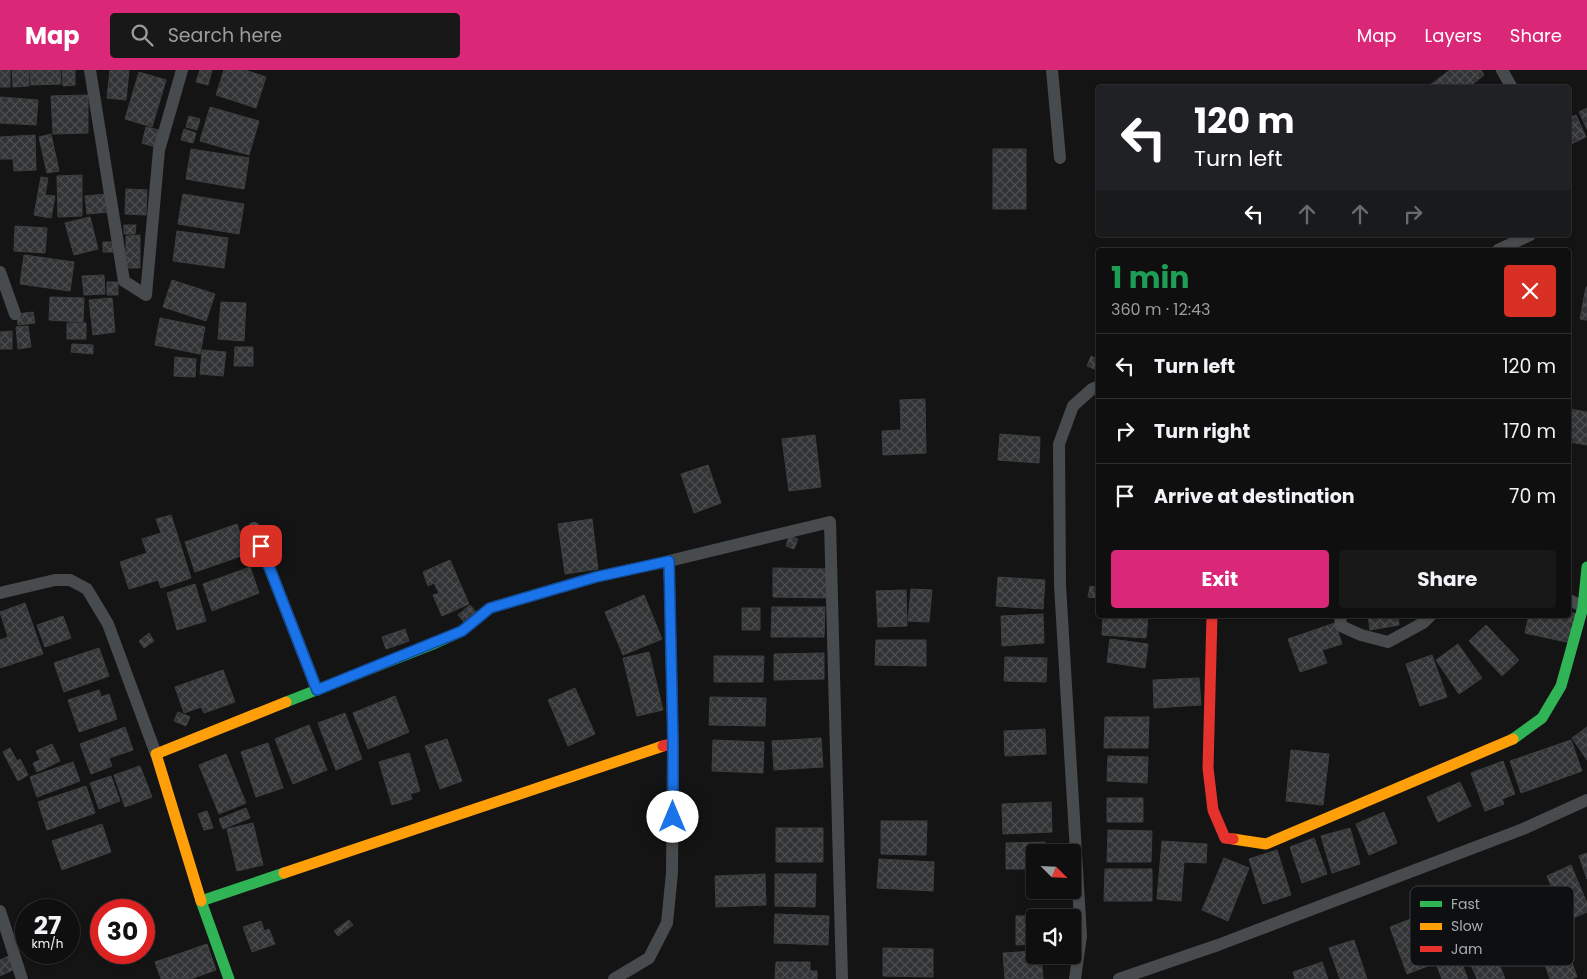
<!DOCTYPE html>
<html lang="en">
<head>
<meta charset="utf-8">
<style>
  body { margin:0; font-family:Poppins,sans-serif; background:#181818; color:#f1f3f6; height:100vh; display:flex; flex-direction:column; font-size:19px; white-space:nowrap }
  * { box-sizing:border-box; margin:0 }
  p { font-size:16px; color:#9b9c9e }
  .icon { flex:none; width:28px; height:28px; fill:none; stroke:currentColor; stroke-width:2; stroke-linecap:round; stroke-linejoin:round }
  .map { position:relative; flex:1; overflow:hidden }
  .drawer { position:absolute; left:1096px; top:178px; width:475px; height:370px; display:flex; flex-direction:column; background:#0f0f0f; border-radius:5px; box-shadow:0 1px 4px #0004,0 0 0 1px #2f2f2f }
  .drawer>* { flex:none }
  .top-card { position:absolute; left:1096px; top:15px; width:475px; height:152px; border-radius:5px; box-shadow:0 1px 4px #0004,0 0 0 1px #2f2f2f; background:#202124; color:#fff; overflow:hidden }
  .needle { width:32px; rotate:114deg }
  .controls { position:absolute; left:1026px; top:774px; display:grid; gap:10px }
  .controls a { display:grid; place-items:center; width:55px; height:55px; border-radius:5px; background:#0f0f0f; box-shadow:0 1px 4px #0004,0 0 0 1px #2f2f2f; font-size:25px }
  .speed { position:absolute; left:15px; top:829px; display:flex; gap:10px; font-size:25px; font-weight:700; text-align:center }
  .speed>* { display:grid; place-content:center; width:65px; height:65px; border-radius:50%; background:#0f0f0f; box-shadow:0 1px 4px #0004,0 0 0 1px #2f2f2f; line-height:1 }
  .speed small { font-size:12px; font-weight:400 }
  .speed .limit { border:8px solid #d22; background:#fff; color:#111 }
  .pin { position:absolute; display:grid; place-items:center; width:42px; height:42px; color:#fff; margin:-21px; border-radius:10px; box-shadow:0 2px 8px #0006 }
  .me { position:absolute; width:55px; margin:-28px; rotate:0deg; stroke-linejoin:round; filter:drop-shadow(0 0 4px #0008) }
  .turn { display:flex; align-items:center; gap:18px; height:105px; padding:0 15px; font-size:22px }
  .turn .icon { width:65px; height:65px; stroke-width:2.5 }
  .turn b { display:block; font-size:35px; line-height:42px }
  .lanes { display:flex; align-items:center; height:48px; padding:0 15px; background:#0003; justify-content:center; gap:25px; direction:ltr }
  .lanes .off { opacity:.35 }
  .round { display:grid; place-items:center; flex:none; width:52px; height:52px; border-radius:5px; background:#181818 }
  .summary { display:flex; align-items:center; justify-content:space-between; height:85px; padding:0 15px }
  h1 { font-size:30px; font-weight:700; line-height:38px; color:#1e9e55 }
  .button { display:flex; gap:10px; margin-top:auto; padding:10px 15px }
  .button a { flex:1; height:58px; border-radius:5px; background:#db2777; color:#fff; font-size:20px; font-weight:700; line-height:58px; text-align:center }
  .button a+a { background:#181818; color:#f1f3f6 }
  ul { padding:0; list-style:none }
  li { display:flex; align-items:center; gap:15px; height:65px; padding:0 15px; border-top:1px solid #2f2f2f }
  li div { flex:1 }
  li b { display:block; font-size:19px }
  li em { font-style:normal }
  header { display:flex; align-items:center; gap:30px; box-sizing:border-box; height:70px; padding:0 25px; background:#db2777; color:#fff }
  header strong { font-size:24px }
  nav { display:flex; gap:28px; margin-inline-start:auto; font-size:18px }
  .search { width:350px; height:45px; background:#181818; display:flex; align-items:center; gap:12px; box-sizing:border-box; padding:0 18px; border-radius:5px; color:#9b9c9e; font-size:19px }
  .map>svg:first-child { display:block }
  .building { fill:url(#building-cross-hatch); stroke:#3c3f40 }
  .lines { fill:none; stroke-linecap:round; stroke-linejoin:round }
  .street { stroke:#484b4d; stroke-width:12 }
  .fast { stroke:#30b455; stroke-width:11 }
  .slow { stroke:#ff9f0a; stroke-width:11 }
  .jam { stroke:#e5322d; stroke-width:11 }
  .route-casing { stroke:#114b97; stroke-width:12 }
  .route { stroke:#1a73e8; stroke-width:9 }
  .key { fill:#0e0f10; stroke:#3b3e42; stroke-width:1 }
  .key-label { font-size:14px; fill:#a5adb6 }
</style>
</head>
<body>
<header>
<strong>Map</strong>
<div class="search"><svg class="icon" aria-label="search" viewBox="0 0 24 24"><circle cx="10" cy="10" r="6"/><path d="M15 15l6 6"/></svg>Search here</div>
<nav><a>Map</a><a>Layers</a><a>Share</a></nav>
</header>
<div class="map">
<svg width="1587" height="909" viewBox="0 0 1587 909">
  <defs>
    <pattern id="building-cross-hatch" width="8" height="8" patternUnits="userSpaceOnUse" patternTransform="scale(1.25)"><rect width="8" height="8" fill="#313334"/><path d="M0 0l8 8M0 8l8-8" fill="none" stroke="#4c4e4f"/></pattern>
  </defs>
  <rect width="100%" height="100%" fill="#141414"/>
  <path class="building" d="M0 0H10V17H0Z
    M12 0H29V16L13 17Z
    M30 0H60L61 14 31 15Z
    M62 0H75V15L63 16Z
    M110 0H129L126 30 107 28Z
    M200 0H212L208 15 196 12Z
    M224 0H245L266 7 256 38 216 25Z
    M1450 0H1481L1484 5 1468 18H1426Z
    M139 2 166 10 152 57 125 49Z
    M88 25V63L53 64 51 26Z
    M0 27 38 30 36 55 0 53Z
    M210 37 259 51 249 85 200 71Z
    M1587 38V59L1579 42Z
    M1576 45 1586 67 1569 75V48Z
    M189 46 200 49 197 60 186 57Z
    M146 57 159 60 155 77 142 73Z
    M184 59 196 63 193 73 181 70Z
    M51 64 59 101 47 103 39 67Z
    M35 65 36 100 14 101 13 89H0V67Z
    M191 79 249 88 244 119 186 109Z
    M993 79H1026V139H993Z
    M82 105V146L58 147 57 106Z
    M41 107 48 108 45 125 55 126 51 148 34 145Z
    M126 119 147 120 146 145 125 144Z
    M107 124 109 142 87 144 85 126Z
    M183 124 244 134 239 164 178 154Z
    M90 147 98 179 74 185 65 153Z
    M124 155H136L135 164H124Z
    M15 156 47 158 45 183 14 181Z
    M177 161 228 168 224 198 173 191Z
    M140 165V198H126V166Z
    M103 172H114V182H103Z
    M24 185 74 192 70 221 20 214Z
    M104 205 105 224 84 225 82 206Z
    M172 210 215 224 206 251 163 237Z
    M107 212H118V225H107Z
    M1586 217H1587V250L1580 249Z
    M50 227 84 228 83 252 49 250Z
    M112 228 115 262 93 265 89 230Z
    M221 232 246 233 244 271 218 269Z
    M33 242 35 253 18 255 17 244Z
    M160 248 205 257 200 284 155 275Z
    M67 253H86V269H67Z
    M28 256 31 277 18 279 16 257Z
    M12 261V279H0V262Z
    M72 274 93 275V284L71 282Z
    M235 277H253V296H234Z
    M202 280 226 282 223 306 200 304Z
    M1091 286 1099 290V301L1087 296Z
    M175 287 196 289 195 307 174 306Z
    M925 329 926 383 883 385 882 361 901 360 900 330Z
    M1569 339 1587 342V375L1569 372Z
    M1000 364 1040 367 1039 393 998 390Z
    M815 365 821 417 789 421 782 369Z
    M708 395 721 433 694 443 681 404Z
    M171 445 191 508 161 518 158 510 129 519 120 492 147 483 142 469 161 463 156 449Z
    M592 449 598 499 565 504 558 454Z
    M237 454 247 484 195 502 185 472Z
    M789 466 798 469 794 479 786 476Z
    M450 490 469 534 442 546 433 525 439 523 434 513 428 516 423 502Z
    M250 497 259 523 212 541 203 514Z
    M773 498 828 499 827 528 773 527Z
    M998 507 1045 510 1043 539 996 536Z
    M195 514 206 551 177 560 167 523Z
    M1090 516 1099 518 1098 528 1088 527Z
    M911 519 932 520 929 552 908 551Z
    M906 520 907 556 878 557 876 521Z
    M644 525 662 569 623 585 605 542Z
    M25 533 43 584 0 598V570L8 567 0 542Z
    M470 535 476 542 464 552 458 545Z
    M772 537H825L824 567H771Z
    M742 538H760V560H742Z
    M1569 542 1577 544 1571 573 1525 563 1529 545H1569Z
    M1043 544 1044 573 1002 576 1001 546Z
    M1103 545H1148L1146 568 1102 565Z
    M1368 545H1398L1399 555 1370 560Z
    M63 546 71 568 45 577 37 555Z
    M1335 553 1342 574 1322 580 1327 593 1300 602 1288 569Z
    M1486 555 1519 590 1502 606 1469 571Z
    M405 559 409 571 386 579 382 567Z
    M149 563 154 571 144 578 139 571Z
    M1110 569 1148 574 1145 598 1107 592Z
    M876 570H926V596L875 595Z
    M1458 574 1482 608 1459 624 1436 590Z
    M99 578 109 606 64 622 54 593Z
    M649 582 663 640 637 646 623 588Z
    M824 583V609L774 610V584Z
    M1432 585 1447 627 1420 636 1406 594Z
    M714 586H764L763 612H714Z
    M1005 587 1047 588 1046 612 1004 611Z
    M223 600 235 632 204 643 201 637 184 643 175 617Z
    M1199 608 1201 635 1154 638 1153 610Z
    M575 618 595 664 568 676 548 630Z
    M99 620 101 627 109 624 117 649 79 662 68 630Z
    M395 626 409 662 368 679 353 643Z
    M710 627 766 628 765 656 709 655Z
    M178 642 190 647 186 656 174 651Z
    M345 643 362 689 336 700 318 653Z
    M1105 647H1149L1148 678H1104Z
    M309 655 327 700 293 714 275 669Z
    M125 657 133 680 109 688 112 696 91 704 80 674Z
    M1587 657V690L1572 668Z
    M1045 659 1046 684 1005 686 1004 661Z
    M821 668 823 697 774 700 772 671Z
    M447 669 462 711 440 719 425 676Z
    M713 670 764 672 763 703 712 701Z
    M1571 670 1582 701 1521 723 1510 691Z
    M268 673 283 718 256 727 241 682Z
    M52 674 60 691 37 702 33 693 40 690 36 681Z
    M10 678 17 691 20 689 28 705 18 711 3 682Z
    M1291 680 1329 684 1323 735 1286 731Z
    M409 683 420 721 410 724 412 729 392 735 379 692Z
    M226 684 246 733 219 744 199 695Z
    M1108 686 1148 687 1147 713 1107 711Z
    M1503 691 1515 724 1502 729 1504 734 1485 741 1471 703Z
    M73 692 80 711 37 727 30 707Z
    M140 696 152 727 125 737 114 705Z
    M111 706 120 731 99 739 90 713Z
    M1460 712 1471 736 1438 752 1427 727Z
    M86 716 95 743 47 760 38 732Z
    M1107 728H1143V752H1107Z
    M1051 732 1052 762 1003 764 1002 734Z
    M246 738 250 748 223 759 219 749Z
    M207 741 213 758 204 760 198 744Z
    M1384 742 1397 773 1369 785 1356 754Z
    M881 751H927L926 785 881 784Z
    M253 753 263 795 237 801 227 759Z
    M102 754 111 782 62 800 52 771Z
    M776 758H823V792H776Z
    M1350 758 1360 794 1332 803 1321 766Z
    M1108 760 1152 761 1151 792H1107Z
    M1314 768 1327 804 1302 813 1290 777Z
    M1162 771 1207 774 1206 793 1184 792 1181 831 1157 829Z
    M1045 772V782H1035V799H1006V773Z
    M1277 780 1291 825 1263 834 1249 789Z
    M1587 783V809L1579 786Z
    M1224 788 1249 798 1228 851 1202 840Z
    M879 789 934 792 933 821 877 818Z
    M1571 795 1587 833V842L1566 851 1547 806Z
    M1105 799H1152V831H1104Z
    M765 804 766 835 716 837 715 806Z
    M775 804H816L815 837 775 836Z
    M126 833 129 840H105Z
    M775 844 829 846 828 875 774 873Z
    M1016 846H1048V848H1035V874L1016 875Z
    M1416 847 1433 894 1407 904 1390 857Z
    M349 850 353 855 338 866 334 861Z
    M261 851 264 861 269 859 275 874 252 882 243 857Z
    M1560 858 1577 907 1571 909H1550L1535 866Z
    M1354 870 1367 909H1340L1329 878Z
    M207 874 216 900 190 909H161L155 892Z
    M883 878 933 879V907L883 906Z
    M1493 879 1505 909H1477L1469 890Z
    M1035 881V885H1041L1043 909H1005L1003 883Z
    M9 886 15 899 0 906V890Z
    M1459 887 1468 909H1442L1437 896Z
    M776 892H810V901H817V909H775Z
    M1322 892 1328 909H1295L1293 902Z"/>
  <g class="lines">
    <path class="street" d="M90 0 124 211 146 225 159 80 182 0
      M1052 0 1060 88
      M1502 0 1512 18
      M1498 180 1530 165
      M0 202 15 244
      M254 458 317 620
      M669 491 830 452 842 909
      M0 523 55 510H70L87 519 108 554 156 684
      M1569 530 1587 538
      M1340 545 1341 556 1361 565 1388 572 1423 553 1431 545
      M0 841 22 909
      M614 909 649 888 667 853 672 803 673 673
      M1075 909 1081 866 1060 515 1059 374 1073 336 1092 319 1099 316
      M1119 909 1218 875 1523 759 1587 730"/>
    <path class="fast" d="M286 632 431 575 462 561 490 538 596 507 628 500
      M1513 669 1542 648 1561 616 1583 537 1587 497
      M229 909 201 831 284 803"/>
    <path class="slow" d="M1233 769 1266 774 1513 669
      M284 803 663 676
      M201 831 156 684 286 632"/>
    <path class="jam" d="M628 500 669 491 673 673 663 676
      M1212 545 1208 698 1213 740 1225 768 1233 769"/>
  </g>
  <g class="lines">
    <defs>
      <path id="route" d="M261 476 317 620 462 561 490 538 596 507 669 491 673 673V747"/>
    </defs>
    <use href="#route" class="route-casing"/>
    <use href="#route" class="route"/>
  </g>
  <rect x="1410" y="816" width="164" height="80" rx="8" class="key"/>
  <rect x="1420" y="831" width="22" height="6" fill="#30b455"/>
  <rect x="1420" y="853" width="22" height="7" fill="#ff9f0a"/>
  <rect x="1420" y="876" width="22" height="6" fill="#e5322d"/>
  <g class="key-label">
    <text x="1451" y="839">Fast</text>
    <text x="1451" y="861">Slow</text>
    <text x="1451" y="884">Jam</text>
  </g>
</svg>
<div class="controls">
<a><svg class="needle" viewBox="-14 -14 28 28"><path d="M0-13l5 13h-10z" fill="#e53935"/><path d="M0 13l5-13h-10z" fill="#9b9c9e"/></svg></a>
<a><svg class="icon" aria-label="sound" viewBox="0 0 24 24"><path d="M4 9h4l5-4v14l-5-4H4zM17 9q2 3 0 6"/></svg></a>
</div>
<div class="speed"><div>27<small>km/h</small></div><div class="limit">30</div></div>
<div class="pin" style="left:261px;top:476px;background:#d93025"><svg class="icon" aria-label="arrive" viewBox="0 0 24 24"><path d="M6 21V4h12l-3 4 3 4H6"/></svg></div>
<svg class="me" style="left:673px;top:747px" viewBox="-20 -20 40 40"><circle r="19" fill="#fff"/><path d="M0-13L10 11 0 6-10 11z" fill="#1a73e8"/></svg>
<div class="top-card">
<div class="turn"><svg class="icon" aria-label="left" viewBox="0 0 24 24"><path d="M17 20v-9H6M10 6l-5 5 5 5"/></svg><div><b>120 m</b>Turn left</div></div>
<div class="lanes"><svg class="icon" aria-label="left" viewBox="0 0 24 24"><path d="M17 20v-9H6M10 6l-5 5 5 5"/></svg><svg class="icon off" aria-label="ahead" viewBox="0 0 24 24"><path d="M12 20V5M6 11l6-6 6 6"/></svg><svg class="icon off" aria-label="ahead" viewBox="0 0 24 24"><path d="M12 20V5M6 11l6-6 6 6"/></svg><svg class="icon off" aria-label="right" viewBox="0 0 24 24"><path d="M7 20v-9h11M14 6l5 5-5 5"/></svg></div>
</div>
<section class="drawer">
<div class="summary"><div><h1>1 min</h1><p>360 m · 12:43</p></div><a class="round" style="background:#d93025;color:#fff"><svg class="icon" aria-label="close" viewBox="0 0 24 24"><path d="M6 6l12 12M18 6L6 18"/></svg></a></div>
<ul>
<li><svg class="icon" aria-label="left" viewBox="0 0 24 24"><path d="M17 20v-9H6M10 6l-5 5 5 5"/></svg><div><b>Turn left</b></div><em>120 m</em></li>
<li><svg class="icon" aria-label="right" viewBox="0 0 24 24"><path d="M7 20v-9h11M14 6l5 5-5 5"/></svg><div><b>Turn right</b></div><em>170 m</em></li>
<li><svg class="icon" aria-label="arrive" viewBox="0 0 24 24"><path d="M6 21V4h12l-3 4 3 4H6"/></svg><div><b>Arrive at destination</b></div><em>70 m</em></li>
</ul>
<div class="button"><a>Exit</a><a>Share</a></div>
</section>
</div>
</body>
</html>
